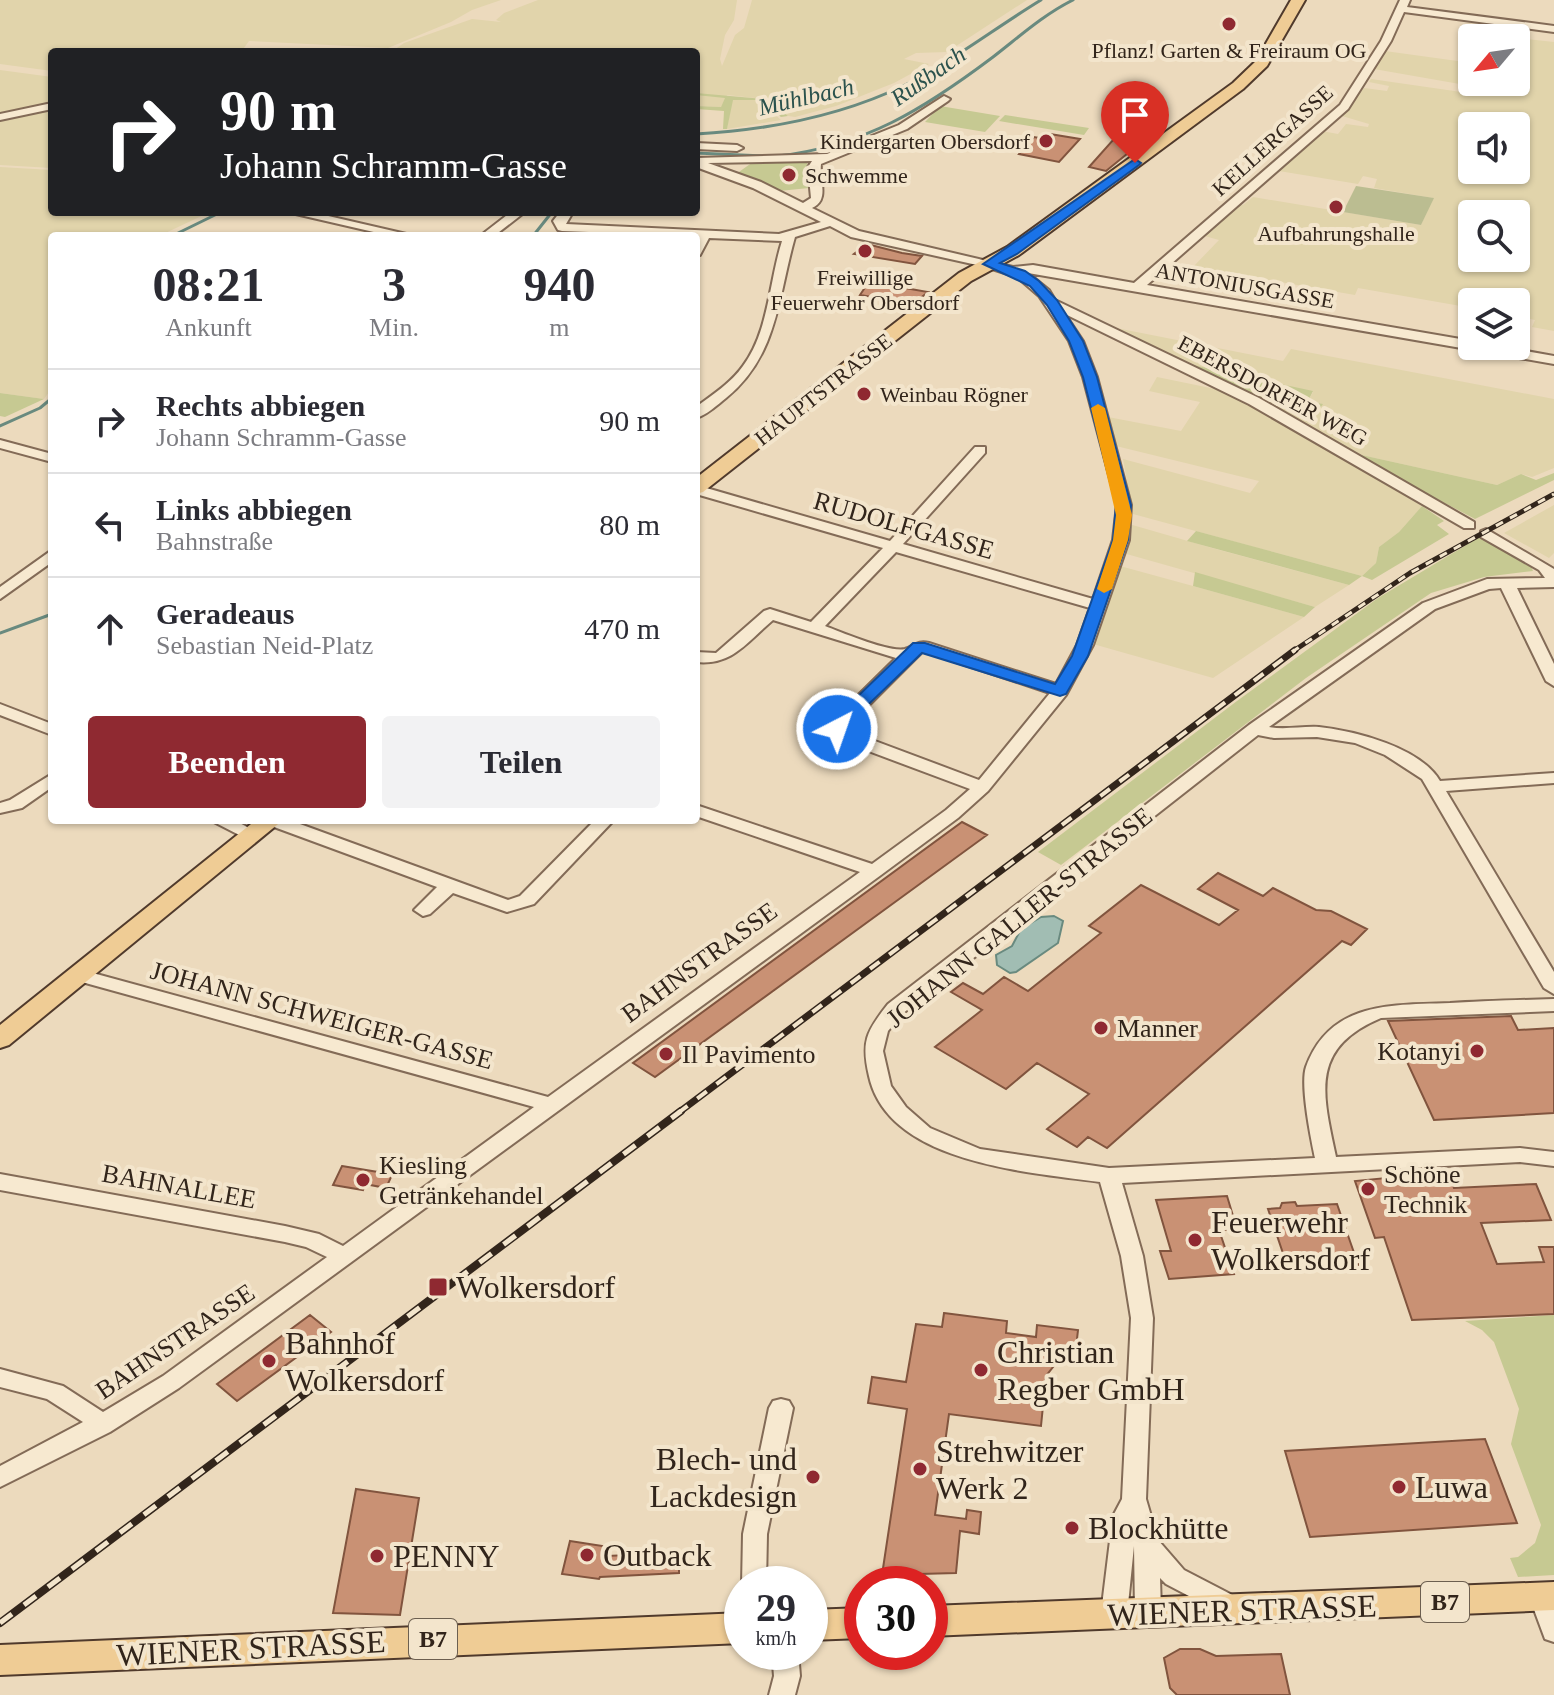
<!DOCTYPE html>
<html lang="de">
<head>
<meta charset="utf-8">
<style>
  body { margin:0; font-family:Georgia,serif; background:#f2f2f3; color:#2b2b33; height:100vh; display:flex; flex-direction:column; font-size:30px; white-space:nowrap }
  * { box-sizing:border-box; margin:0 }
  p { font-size:26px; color:#7c7c81 }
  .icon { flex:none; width:44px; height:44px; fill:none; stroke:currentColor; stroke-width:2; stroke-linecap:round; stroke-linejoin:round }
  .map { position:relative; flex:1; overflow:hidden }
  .side { position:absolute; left:48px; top:232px; width:652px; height:592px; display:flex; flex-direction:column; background:#fff; border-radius:8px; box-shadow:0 2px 6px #0004 }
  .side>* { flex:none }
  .top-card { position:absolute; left:48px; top:48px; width:652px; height:168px; border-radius:8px; box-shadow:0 2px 6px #0004; background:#202124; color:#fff; overflow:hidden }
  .needle { width:52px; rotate:241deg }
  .controls { position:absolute; left:1458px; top:24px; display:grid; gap:16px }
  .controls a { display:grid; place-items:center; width:72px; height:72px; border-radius:8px; background:#fff; box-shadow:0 2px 6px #0004; font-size:40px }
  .speed { position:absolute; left:724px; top:1566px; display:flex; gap:16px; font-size:40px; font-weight:700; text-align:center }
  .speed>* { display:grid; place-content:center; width:104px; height:104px; border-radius:50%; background:#fff; box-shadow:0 2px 6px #0004; line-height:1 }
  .speed small { font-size:20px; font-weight:400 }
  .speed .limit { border:12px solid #d22; background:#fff; color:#111 }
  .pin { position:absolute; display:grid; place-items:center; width:68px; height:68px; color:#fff; margin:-82px -34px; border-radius:50% 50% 50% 0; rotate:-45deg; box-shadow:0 0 8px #0007 }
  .pin .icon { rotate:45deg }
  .me { position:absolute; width:88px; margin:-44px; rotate:41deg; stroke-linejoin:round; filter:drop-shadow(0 0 6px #0008) }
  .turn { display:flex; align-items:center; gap:28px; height:168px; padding:0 40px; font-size:36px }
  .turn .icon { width:104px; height:104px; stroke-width:2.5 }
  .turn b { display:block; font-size:56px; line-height:68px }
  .eta { display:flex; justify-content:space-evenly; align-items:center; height:136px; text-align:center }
  .eta b { font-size:48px; font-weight:700; line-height:56px }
  .primary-button { display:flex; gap:16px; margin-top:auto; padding:16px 40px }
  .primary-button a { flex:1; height:92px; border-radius:8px; background:#8f2931; color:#fff; font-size:32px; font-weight:700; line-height:92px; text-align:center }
  .primary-button a+a { background:#f2f2f3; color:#2b2b33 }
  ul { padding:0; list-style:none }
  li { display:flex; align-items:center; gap:24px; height:104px; padding:0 40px; border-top:2px solid #e1e1e2 }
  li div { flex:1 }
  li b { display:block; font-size:30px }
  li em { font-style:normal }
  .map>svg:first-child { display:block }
  .farmland { fill:#e1d4ab; fill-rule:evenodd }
  .green { fill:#c6c992 }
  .cemetery { fill:#bbbd91 }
  .water { fill:#a1bdb3; stroke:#698a7f; stroke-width:2 }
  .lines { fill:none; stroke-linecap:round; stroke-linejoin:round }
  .stream { stroke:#698a7f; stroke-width:3 }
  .building { fill:#c99174; stroke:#81543e; stroke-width:2 }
  .minor-casing { stroke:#836b57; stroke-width:4 }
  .major-casing { stroke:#503a2c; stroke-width:4 }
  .minor { fill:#f7e9d0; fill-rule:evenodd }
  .major { fill:#efcc95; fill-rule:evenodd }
  .rail-far2-casing { stroke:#32251b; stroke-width:5 }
  .rail-far1-casing { stroke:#32251b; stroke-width:7 }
  .rail-casing { stroke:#32251b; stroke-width:8 }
  .rail-far2 { stroke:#f3e5cc; stroke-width:3; stroke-dasharray:8; stroke-linecap:butt }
  .rail-far1 { stroke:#f3e5cc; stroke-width:4; stroke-dasharray:12; stroke-linecap:butt }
  .rail { stroke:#f3e5cc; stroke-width:5; stroke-dasharray:15; stroke-linecap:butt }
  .route { fill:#1a73e8; stroke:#114b97; stroke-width:2 }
  .slow { fill:#f59e0b }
  .poi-dot { fill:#8f2931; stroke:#f3e5cc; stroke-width:3 }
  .labels { text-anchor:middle; stroke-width:8; stroke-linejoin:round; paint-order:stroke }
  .far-poi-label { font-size:22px; fill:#32251b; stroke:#f3e5cc }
  .far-street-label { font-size:22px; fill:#32251b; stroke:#f3e5cc }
  .far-water-label { font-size:24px; font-style:italic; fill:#2b524d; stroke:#f3e5cc }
  .shield { fill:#f3e5cc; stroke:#6c5f50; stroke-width:2 }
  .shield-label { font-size:24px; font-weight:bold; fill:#32251b }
  .street-label { font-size:26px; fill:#32251b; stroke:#f3e5cc }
  .poi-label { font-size:26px; fill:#32251b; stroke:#f3e5cc; text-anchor:start }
  .near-poi-label { font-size:32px; fill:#32251b; stroke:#f3e5cc; text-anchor:start }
  .near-street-label { font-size:32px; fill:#32251b; stroke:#f3e5cc }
</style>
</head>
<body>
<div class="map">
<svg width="1554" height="1695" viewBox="0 0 1554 1695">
  <rect width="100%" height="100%" fill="#ecdabd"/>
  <path class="farmland" d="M0 0H501L472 10 451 22 388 48 249 41 241 52H52V71L0 64Z
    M538 0H737L734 20 725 35 720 59 722 66 735 35 744 28 752 0H1027L947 52 916 53 904 59 929 64 894 83 836 106 795 117 788 116 765 99 727 95 721 107 696 106V52H391L404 43 472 19 501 22 496 20 504 13Z
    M1516 38 1554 42V331L1532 327 1535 320 1516 316V302H1472V308L1358 288 1355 295 1193 267 1219 240 1201 235 1236 204 1243 205 1253 197 1421 225 1433 198 1374 188 1377 179 1363 176 1358 184 1279 171 1322 131 1338 134 1346 124 1368 127 1369 124 1342 116 1364 88 1387 91 1389 86 1369 82 1371 79 1475 94 1471 86 1374 69 1385 51 1472 63V82H1516ZM1472 126H1516V170H1472ZM1472 214H1516V258H1472Z
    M0 70 52 77V104L0 115Z
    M732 100H759L781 120 727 129Z
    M52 109V168L0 165V120Z
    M0 167 52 170V212H210L159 236H52V388L44 399 0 393Z
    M1111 327 1283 361 1291 349 1554 399V468L1532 477 1521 474 1497 485 1348 452 1250 395 1318 411 1322 404 1308 401 1313 392 1184 363Z
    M1157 377 1230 392 1422 506 1399 532 1379 547 1376 563 1362 576 1133 514 1123 459 1250 493 1259 481 1116 446 1108 417 1181 431 1200 402 1149 391Z
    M1554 505V553L1549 558 1504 533Z
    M1129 524 1212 548 1349 585 1315 607 1123 553Z
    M1120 566 1193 586 1304 617 1213 678 1093 644Z"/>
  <path class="green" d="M696 93 765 99 788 116 781 117 759 100H733L727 129H723L724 111 696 109V106L721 107 725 98 696 95Z
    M940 106 1000 116 985 132 925 122Z
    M1005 115 1089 128 1084 135 999 121Z
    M807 160 809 188 779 191 736 174 753 162Z
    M1184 363 1313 391 1308 401 1323 404 1318 411 1250 395Z
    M0 393 44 399 5 417 0 416Z
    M1348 452 1497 485 1521 474 1536 480 1554 473V480L1475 519Z
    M1422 506 1444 521 1437 525 1449 534 1372 580 1362 576 1349 585 1187 541 1196 531 1362 576 1376 563 1379 547 1399 532Z
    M1483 535 1530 564 1533 571 1484 577 1431 593 1306 678 1061 865 1038 852 1237 701 1378 598Z
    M1195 572 1315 607 1304 617 1193 586Z
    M1554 1315V1575L1518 1577 1510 1558 1518 1557 1535 1543 1541 1525 1511 1444 1519 1409 1494 1342 1482 1330 1465 1321Z"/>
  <path class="cemetery" d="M1356 186 1434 198 1421 225 1343 212Z"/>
  <path class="water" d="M1054 916 1063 921 1058 943 1016 972 1010 973 997 965 996 955 1012 946 1021 929 1041 917Z"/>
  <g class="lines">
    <path class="stream" d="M696 134C768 130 839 117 905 85 953 61 995 28 1041 0
      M696 153 766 156
      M778 156C865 146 924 109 993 57 1019 37 1043 15 1073 0
      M172 236 221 212
      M533 236 552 212
      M0 426 40 408 52 398
      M0 633 52 614"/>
  </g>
  <path class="building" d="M1050 134 1080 139 1059 162 1019 154 1034 137 1045 139Z
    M1113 140 1138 145 1106 171 1089 167Z
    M867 244 902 253 922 256 915 264 854 254Z
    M868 283 905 288 928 292 913 304 860 295Z
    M962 822 987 835 655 1077 633 1063Z
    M1218 873 1263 896 1273 888 1316 910 1331 911 1367 929 1351 945 1342 941 1107 1148 1088 1137 1077 1147 1047 1129 1089 1094 1037 1063 1006 1089 935 1047 982 1010 951 992 963 983 983 994 1004 977 1028 991 1101 933 1089 926 1141 885 1219 925 1238 910 1198 889Z
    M1511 1016 1518 1030 1554 1028V1113L1434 1120 1388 1021Z
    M342 1166 384 1173 392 1175 386 1188 365 1184 363 1190 333 1185Z
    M1448 1172 1454 1188 1536 1184 1551 1220 1481 1223 1497 1264 1544 1262 1539 1247H1554V1314L1412 1320 1384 1237 1375 1238 1355 1181Z
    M1227 1196 1237 1229 1219 1230 1234 1274 1169 1279 1160 1251H1171L1156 1200Z
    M1295 1202 1297 1206 1337 1204 1359 1267 1289 1271 1268 1209 1280 1208 1282 1203Z
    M944 1313 1007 1321 1006 1333 1036 1337 1037 1325 1078 1330 1077 1339 1087 1349 1076 1354 1075 1360 1061 1357 1046 1376 1041 1426 949 1414 935 1515 966 1519 967 1510 981 1512 979 1534 960 1531 956 1573 882 1575 907 1409 868 1403 872 1377 906 1382 916 1324 942 1327Z
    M310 1315 331 1332 237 1401 217 1384Z
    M1485 1439 1517 1523 1310 1537 1285 1451Z
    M356 1489 419 1498 400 1615 333 1613Z
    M570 1541 609 1547 606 1556 679 1553V1573L600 1577 599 1579 562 1574Z
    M1180 1649H1200L1216 1656 1281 1654 1290 1695H1177L1170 1688 1164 1658Z"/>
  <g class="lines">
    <defs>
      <path id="minor" d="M1400 0H1410L1407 7 1554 26V32L1404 12 1391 41 1348 109 1147 285 1472 341V346H1498L1554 356V364L1028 273 1049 290 1055 300 1259 398 1474 522V528H1464L1249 404 1065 314 1083 341 1097 377 1131 505 1129 540 1093 645 1066 695 988 791 958 818 881 875 179 1388 110 1432 0 1487V1466L83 1422 47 1399 0 1387V1369L63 1386 103 1412 163 1376 327 1257 306 1247 285 1242 0 1190V1174L285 1226 319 1234 343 1246 534 1107 71 979 68 975 71 971 78 969 548 1097 860 872 696 816V805L872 864 946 810 970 789 839 740 829 729 832 721 896 658 773 620C747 642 732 666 696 662V652L716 653 764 611 770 609 811 622 883 548 696 494V485L890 541 975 447H985V453L903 544 1093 599 1113 540 1117 505 1083 377 1069 341 1039 296 1017 277 986 267 851 237 830 226 795 237C778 296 778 356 726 398 717 405 707 415 696 418V407C712 395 731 383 743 366 769 331 769 282 782 241L709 238 700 255 696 256V236L562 231 558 230 553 221 560 212H573L566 224 779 234 821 222 753 188 696 167 697 158 827 154 899 125 944 96 950 99 948 101 907 129 821 164C819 180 830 200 812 208L859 231 1013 267 1033 265 1134 283 1340 105 1381 41ZM812 161 808 167 811 198 803 203 761 182 708 163ZM896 552 1090 608 1077 645 1056 684 929 643C918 640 914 646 905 649 890 653 841 632 825 626ZM923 651 1050 693 979 780 851 732 846 728Z
        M52 103V109L0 120V114Z
        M696 143 737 145 743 148 737 151 696 149Z
        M287 212H311L415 236H391Z
        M511 212H525L494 236H480Z
        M0 440 52 454V462L0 448Z
        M1486 529 1554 569V587L1517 588 1554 664V686L1546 681 1501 588 1489 589 1435 609 1269 727C1285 730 1302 726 1319 727 1355 731 1420 747 1440 781L1554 773V783L1446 791 1554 972V994L1544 988 1422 779 1385 755 1355 743 1317 737 1274 738 1258 735 902 1014 888 1031 883 1051 891 1086 906 1107 930 1128 980 1149 1109 1168 1315 1158C1311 1139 1300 1084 1306 1067 1330 1001 1392 1005 1450 1003 1485 1001 1519 1000 1554 999V1011L1381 1018C1310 1048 1322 1092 1336 1157L1520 1148 1554 1152V1166L1520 1162 1122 1183 1143 1256 1153 1318 1146 1499 1158 1540 1184 1570 1238 1598 1242 1606 1238 1614 1229 1617 1166 1584 1160 1578 1161 1611 1157 1619 1148 1622 1139 1619 1135 1611 1134 1546 1127 1614 1123 1622 1114 1625 1105 1622 1101 1614 1113 1516 1122 1499 1131 1318 1121 1256 1100 1182C1030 1172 888 1164 869 1076 861 1042 866 1032 888 1004L1249 725 1423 603 1487 579 1545 578 1539 570 1481 537V531Z
        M52 550V562L0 599V587Z
        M0 704 52 724V735L0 715Z
        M52 774V787L22 808 0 813V803L10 800Z
        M210 820H234L262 835 259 839H247Z
        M263 820H289L508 900 520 896 595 820H614L534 904 507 912 453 893 430 914 423 916 414 910 437 887 266 824Z
        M781 1399 789 1401 793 1408 767 1534 766 1584 742 1585 743 1534 769 1408 773 1401Z
        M1541 1585 1550 1588 1554 1597V1642L1545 1639 1529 1596 1532 1588Z
        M772 1652H798L800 1676 795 1695H769L774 1676Z"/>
      <path id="major" d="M1291 0H1305L1267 66 1243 89 1019 255 971 281 703 492 696 494V478L959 273 1007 247 1233 83 1256 61Z
        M256 820H283L9 1045 0 1048V1025Z
        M1554 1582V1610L930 1636V1606Z
        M862 1608V1638L810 1640V1610Z
        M742 1613V1643L0 1675V1645Z"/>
    </defs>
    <use href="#minor" class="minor-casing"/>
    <use href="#major" class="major-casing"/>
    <use href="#minor" class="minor"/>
    <use href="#major" class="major"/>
    <defs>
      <path id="rail-far2" d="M1292 652 1410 573 1554 494"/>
      <path id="rail-far1" d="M678 1113 1295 650"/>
      <path id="rail" d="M0 1623 681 1111"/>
    </defs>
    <use href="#rail-far2" class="rail-far2-casing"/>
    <use href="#rail-far1" class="rail-far1-casing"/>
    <use href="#rail" class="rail-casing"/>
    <use href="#rail-far2" class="rail-far2"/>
    <use href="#rail-far1" class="rail-far1"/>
    <use href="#rail" class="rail"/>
  </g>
  <path class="route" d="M1135 159 1141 163 1139 165 1017 254 1000 263 1025 271 1039 281 1057 300 1083 341 1097 377 1131 505 1128 540 1088 656 1066 694 1060 696 922 653 846 726 843 732H831L829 729 832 721 913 643H925L1055 684 1072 656 1113 540 1116 505 1083 377 1069 341 1047 305 1030 286 983 264Z"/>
  <path class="slow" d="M1098 404 1105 408 1132 515 1128 540 1112 589 1104 593 1097 589 1113 540 1116 515 1091 408Z"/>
  <g class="poi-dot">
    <circle cx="1229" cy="24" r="8"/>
    <circle cx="1046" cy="141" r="8"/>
    <circle cx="789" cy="175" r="8"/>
    <circle cx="1336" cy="207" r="8"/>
    <circle cx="865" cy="251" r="8"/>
    <circle cx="864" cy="394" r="8"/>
    <circle cx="1101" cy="1028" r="8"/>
    <circle cx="1477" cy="1051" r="8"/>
    <circle cx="666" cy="1054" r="8"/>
    <circle cx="363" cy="1180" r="8"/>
    <circle cx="1368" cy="1189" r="8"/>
    <circle cx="1195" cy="1240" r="8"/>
    <rect x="428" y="1277" width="20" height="20" rx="4"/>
    <circle cx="269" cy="1361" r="8"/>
    <circle cx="981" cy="1370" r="8"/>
    <circle cx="920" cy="1469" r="8"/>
    <circle cx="813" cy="1477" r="8"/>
    <circle cx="1399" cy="1487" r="8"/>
    <circle cx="1072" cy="1528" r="8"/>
    <circle cx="587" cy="1555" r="8"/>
    <circle cx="377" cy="1556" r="8"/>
  </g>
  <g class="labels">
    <g class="far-poi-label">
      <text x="1229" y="58">Pflanz! Garten &amp; Freiraum OG</text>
      <text x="1030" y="149" text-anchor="end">Kindergarten Obersdorf</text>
      <text x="805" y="183" text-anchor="start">Schwemme</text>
      <text x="1336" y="241">Aufbahrungshalle</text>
      <text x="865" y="285">Freiwillige<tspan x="865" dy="25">Feuerwehr Obersdorf</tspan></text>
      <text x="880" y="402" text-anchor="start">Weinbau Rögner</text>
    </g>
    <g class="far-street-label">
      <text transform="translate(1272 140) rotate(-42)" y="8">KELLERGASSE</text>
      <text transform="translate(1245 285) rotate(10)" y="8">ANTONIUSGASSE</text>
      <text transform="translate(823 389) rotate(-38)" y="8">HAUPTSTRASSE</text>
      <text transform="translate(1273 390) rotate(28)" y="8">EBERSDORFER WEG</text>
    </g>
    <g class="far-water-label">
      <text transform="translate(928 76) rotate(-35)" y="8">Rußbach</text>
      <text transform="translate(806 97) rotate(-13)" y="8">Mühlbach</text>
    </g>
    <g class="shield">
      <rect x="1421" y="1582" width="48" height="40" rx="6"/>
      <rect x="409" y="1619" width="48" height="40" rx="6"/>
    </g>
    <g class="shield-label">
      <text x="1445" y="1610">B7</text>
      <text x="433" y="1647">B7</text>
    </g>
    <g class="street-label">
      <text transform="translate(904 525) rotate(16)" y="9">RUDOLFGASSE</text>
      <text transform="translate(1019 917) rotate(-39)" y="9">JOHANN GALLER-STRASSE</text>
      <text transform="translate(699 962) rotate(-36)" y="9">BAHNSTRASSE</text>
      <text transform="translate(322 1015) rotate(15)" y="9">JOHANN SCHWEIGER-GASSE</text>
      <text transform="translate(179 1186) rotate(10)" y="9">BAHNALLEE</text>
      <text transform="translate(175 1341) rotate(-34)" y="9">BAHNSTRASSE</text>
    </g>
    <g class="poi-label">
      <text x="1117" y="1037">Manner</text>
      <text x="1461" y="1060" text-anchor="end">Kotanyi</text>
      <text x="682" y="1063">Il Pavimento</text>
      <text x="379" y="1174">Kiesling<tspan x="379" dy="30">Getränkehandel</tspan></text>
      <text x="1384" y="1183">Schöne<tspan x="1384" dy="30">Technik</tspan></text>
    </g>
    <g class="near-poi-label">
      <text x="1211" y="1233">Feuerwehr<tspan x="1211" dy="37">Wolkersdorf</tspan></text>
      <text x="456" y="1298">Wolkersdorf</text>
      <text x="285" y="1354">Bahnhof<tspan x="285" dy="37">Wolkersdorf</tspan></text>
      <text x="997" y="1363">Christian<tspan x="997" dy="37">Regber GmbH</tspan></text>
      <text x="936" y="1462">Strehwitzer<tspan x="936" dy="37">Werk 2</tspan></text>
      <text x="797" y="1470" text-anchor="end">Blech- und<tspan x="797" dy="37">Lackdesign</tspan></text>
      <text x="1415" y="1498">Luwa</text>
      <text x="1088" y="1539">Blockhütte</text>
      <text x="603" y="1566">Outback</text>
      <text x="393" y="1567">PENNY</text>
    </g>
    <g class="near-street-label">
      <text transform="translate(1242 1610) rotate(-2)" y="11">WIENER STRASSE</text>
      <text transform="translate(251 1648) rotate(-3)" y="11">WIENER STRASSE</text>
    </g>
  </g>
</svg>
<div class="controls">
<a><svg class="needle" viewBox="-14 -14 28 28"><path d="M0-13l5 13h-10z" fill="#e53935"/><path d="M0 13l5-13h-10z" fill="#7c7c81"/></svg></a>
<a><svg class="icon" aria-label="sound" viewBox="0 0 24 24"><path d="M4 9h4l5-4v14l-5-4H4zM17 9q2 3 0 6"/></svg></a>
<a><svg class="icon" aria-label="search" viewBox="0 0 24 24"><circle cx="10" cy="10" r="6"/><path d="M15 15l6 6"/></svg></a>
<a><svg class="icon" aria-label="layers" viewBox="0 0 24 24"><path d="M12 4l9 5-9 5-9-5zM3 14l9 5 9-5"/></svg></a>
</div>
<div class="speed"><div>29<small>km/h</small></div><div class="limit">30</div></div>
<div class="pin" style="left:1135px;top:163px;background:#d93025"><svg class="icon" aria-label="arrive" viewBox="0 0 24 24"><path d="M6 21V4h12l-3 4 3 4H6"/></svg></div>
<svg class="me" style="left:837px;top:729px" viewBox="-20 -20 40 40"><circle r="17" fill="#1a73e8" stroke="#fff" stroke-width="3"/><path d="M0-11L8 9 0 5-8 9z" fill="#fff"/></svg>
<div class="top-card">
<div class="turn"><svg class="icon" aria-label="right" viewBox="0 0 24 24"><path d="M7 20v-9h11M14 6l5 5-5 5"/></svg><div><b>90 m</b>Johann Schramm-Gasse</div></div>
</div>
<section class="side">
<div class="eta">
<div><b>08:21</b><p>Ankunft</p></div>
<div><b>3</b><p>Min.</p></div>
<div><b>940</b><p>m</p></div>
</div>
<ul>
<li><svg class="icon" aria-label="right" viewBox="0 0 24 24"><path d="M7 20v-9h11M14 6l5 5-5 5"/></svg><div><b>Rechts abbiegen</b><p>Johann Schramm-Gasse</p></div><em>90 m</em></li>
<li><svg class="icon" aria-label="left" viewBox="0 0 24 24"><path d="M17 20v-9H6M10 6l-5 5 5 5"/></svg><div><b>Links abbiegen</b><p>Bahnstraße</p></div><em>80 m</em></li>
<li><svg class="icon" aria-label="ahead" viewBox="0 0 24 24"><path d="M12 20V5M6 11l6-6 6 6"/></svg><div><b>Geradeaus</b><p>Sebastian Neid-Platz</p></div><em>470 m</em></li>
</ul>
<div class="primary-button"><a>Beenden</a><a>Teilen</a></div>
</section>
</div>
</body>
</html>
